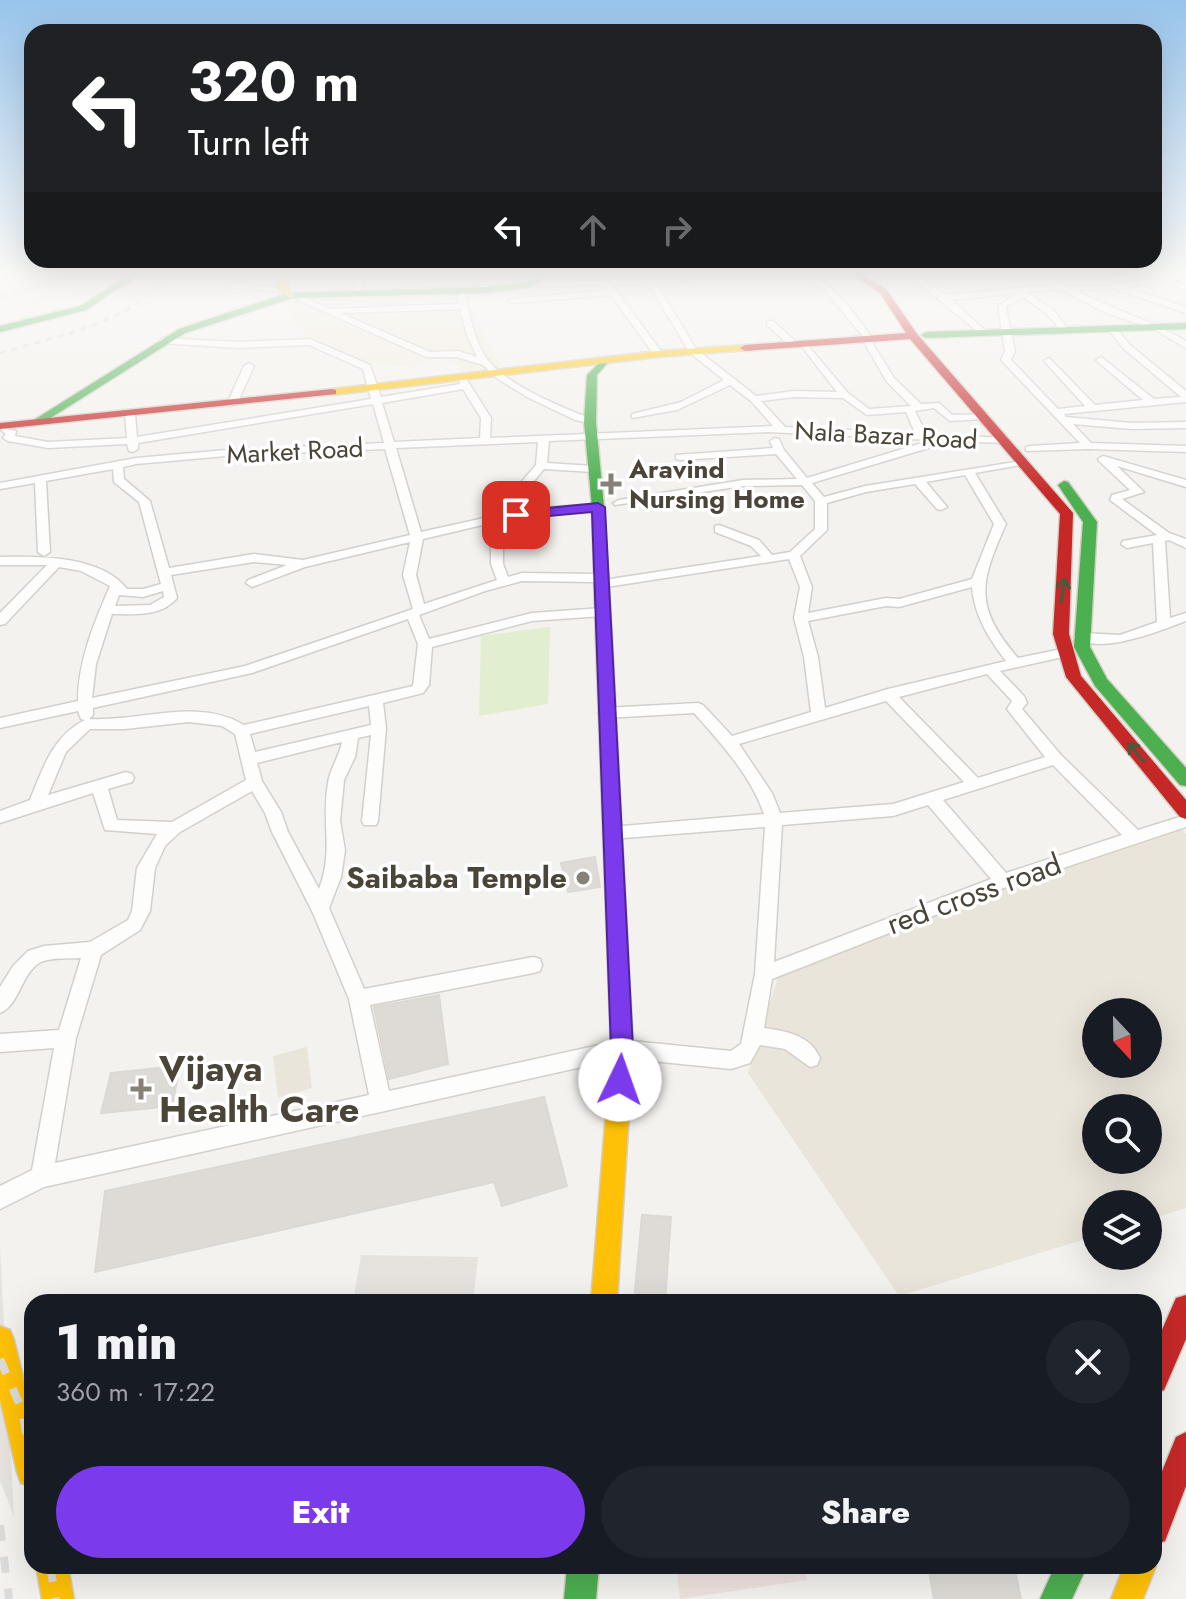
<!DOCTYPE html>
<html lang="en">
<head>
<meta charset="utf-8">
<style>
  body { margin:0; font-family:Jost,sans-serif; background:#20242c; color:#f1f3f6; height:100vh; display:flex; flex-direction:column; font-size:30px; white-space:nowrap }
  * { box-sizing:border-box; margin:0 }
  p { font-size:26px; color:#9ea1a6 }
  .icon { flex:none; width:44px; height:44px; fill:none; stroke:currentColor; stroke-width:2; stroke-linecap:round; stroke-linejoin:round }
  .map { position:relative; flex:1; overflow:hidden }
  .side { position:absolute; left:24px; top:1294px; width:1138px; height:280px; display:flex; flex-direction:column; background:#171b24; border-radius:24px; box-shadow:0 8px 32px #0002 }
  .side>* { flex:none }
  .banner { position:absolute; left:24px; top:24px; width:1138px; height:244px; border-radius:24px; box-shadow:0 8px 32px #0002; background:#202124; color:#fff; overflow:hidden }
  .needle { width:52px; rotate:158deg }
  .buttons { position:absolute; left:1082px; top:998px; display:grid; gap:16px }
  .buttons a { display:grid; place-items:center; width:80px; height:80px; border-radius:50%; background:#171b24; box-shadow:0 8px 32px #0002; font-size:40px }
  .pin { position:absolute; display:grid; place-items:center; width:68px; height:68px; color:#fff; margin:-34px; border-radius:16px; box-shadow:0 4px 12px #0006 }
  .me { position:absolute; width:88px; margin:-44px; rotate:3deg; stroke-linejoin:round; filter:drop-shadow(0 0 6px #0008) }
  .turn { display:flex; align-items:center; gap:28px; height:168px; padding:0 32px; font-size:36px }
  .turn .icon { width:104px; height:104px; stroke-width:2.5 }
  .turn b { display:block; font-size:56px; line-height:68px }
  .lanes { display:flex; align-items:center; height:76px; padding:0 32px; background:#0003; justify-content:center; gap:40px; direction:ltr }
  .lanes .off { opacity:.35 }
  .round { display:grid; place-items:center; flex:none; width:84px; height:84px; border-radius:42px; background:#20242c }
  .headline { display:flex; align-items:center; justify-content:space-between; height:136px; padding:0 32px }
  h1 { font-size:48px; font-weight:800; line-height:60px }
  .cta { display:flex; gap:16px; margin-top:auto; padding:16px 32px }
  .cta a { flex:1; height:92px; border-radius:48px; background:#7c3aed; color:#fff; font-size:32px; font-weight:800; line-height:92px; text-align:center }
  .cta a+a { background:#20242c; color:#f1f3f6 }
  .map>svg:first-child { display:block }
  .commercial { fill:#f3ebdf }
  .education { fill:#eae5da; fill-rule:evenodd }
  .medical { fill:#eee3df }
  .green { fill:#e1eecf }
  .parking { fill:#e6e3df }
  .building { fill:#dedbd6; stroke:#dcd9d4; stroke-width:2 }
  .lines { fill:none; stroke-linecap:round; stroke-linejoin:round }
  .street-casing { stroke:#d2d0cb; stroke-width:3 }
  .fast-casing { stroke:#d3cfc5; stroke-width:3 }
  .slow-casing { stroke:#d3cfc5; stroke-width:3 }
  .jam-casing { stroke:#d3cfc5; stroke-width:3 }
  .street { fill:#fdfdfc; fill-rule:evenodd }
  .fast { fill:#4caf50; fill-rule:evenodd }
  .slow { fill:#ffc107; fill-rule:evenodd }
  .jam { fill:#c62828; fill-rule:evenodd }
  .rail-far1 { stroke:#dbdbda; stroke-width:3; stroke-dasharray:6 6; stroke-linecap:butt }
  .rail { stroke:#dbdbda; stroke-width:8; stroke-dasharray:16 16; stroke-linecap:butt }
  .oneway { stroke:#4b593e }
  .route { fill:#7c3aed; stroke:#51269a; stroke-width:2 }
  .poi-dot { fill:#868178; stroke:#fff; stroke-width:3 }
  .labels { text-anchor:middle; stroke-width:7; stroke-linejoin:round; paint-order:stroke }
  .far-street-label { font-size:26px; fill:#4b4439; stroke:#fff }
  .far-poi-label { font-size:26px; font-weight:bold; fill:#4b4439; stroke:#fff; text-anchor:start }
  .poi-label { font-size:30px; font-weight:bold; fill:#4b4439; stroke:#fff; text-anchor:end }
  .street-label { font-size:30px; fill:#4b4439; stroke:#fff }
  .near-poi-label { font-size:36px; font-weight:bold; fill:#4b4439; stroke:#fff; text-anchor:start }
</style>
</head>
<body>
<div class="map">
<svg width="1186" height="1599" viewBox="0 0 1186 1599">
  <rect width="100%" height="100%" fill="#f4f2ee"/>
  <path class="commercial" d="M463 292 494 357 507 368 462 372 461 367 440 356 413 367 364 363 312 341 298 326 283 302 315 296Z"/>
  <path class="education" d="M1182 829 1186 834V1208L1148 1220V1204H1096V1236L899 1296 748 1073 782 964ZM1096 1012H1148V1064H1096ZM1096 1108H1148V1160H1096Z
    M307 1047 312 1088 278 1098 273 1056Z"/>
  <path class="medical" d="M676 1566H804L807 1580 680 1599Z"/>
  <path class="green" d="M550 627 548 704 479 716 481 636Z"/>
  <path class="parking" d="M0 1247 14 1516 0 1481Z
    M361 1255 478 1257 473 1302H353Z"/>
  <path class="building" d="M595 857 600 887 568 892 561 863Z
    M439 995 448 1064 389 1079 374 1007Z
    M180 1066 172 1106 101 1113 111 1073Z
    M544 1097 567 1186 502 1206 494 1182 95 1272 105 1191Z
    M642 1215 671 1217 665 1302H634Z
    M928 1566H1014L1021 1599H934Z"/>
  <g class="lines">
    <defs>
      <path id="street" d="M357 272H365L361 292 357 294 353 292Z
        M493 272H505L486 278 490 290 483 292 478 277Z
        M649 272H655V278L751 272 747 274 656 283 696 349 756 396 794 391 837 392 800 344 804 341 848 393 869 409 911 406 887 382 865 344V339L827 293 799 272C826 271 858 319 873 339V344L894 378 921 404 939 403 952 415 987 414V418L983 419 950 421 934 408 915 411 926 434 1004 438 1008 439V443L943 441 942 444 812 483 824 497 865 486 1027 460V464L975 473 1006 524C980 582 973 606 1018 658L1062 649 1069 653 1067 656 1000 671 1024 696 1027 703 1022 709 1061 755 1138 830 1186 815V827L1009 886 772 979 764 1028C786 1031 810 1035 820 1058L817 1065 810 1067 785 1049 760 1045 750 1063 731 1069 622 1058 44 1187 0 1209V1186L32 1170 54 1048 0 1052V1034L59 1030 81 958C69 959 52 957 41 962 21 972 20 1005 0 1013V987L13 966 28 951 44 946 90 942 128 920 132 911 137 868 157 834 105 830 93 793 0 823V811L30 800C42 770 53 735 85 720L81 719 78 711 0 728V718L78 701C78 661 94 623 110 586L81 571 59 567 5 624 0 625V613L47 565H0V557C42 556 101 556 127 589H143L161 584 139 502 114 482 113 469 46 481 50 552 44 556 38 552 35 483 0 489V483L136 458 226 450 384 443 373 404 138 443V449L133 452 129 451 127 444 48 448 8 441 3 438 6 434 1 430 2 428 16 431 15 436 48 442 127 438 125 415 130 412 135 415 137 437 371 399 363 369 309 345 239 348 160 343 159 341 163 338 239 342 310 339 370 365 381 397 460 384 459 377H465L491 418 490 438 773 426 751 401 730 385 677 410 632 418V414L681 402 724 380 690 353 648 283 612 285 663 354 658 357 655 356 611 295 512 303 508 301 512 299 608 290 604 285 524 287 527 283 647 279ZM463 389 481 418 480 438 394 442 382 403ZM794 397 843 398 867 415 906 412 915 433 785 427 761 401ZM769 432 932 440 807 478 784 450 779 439 775 438 770 441 773 448 676 455V459L680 460 776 454 797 479 743 480 619 500 613 503 615 505 743 486 802 485 815 501V529L790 552 772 555 759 540 719 525 715 526V532L751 546 761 556 604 580 603 575 599 574 522 573 508 577 503 564V520L524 515 598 510 604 507 598 504 523 509 529 487 544 469 593 472 598 469 593 466 547 463 549 441ZM538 442 536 465 518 486 511 512 421 532 396 448ZM385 449 410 535 303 560 254 554 169 568 150 501 124 479 123 467 136 464 226 456ZM965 475 994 524 972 579 899 599 886 598 808 613 812 587 800 556 827 530V503L866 492 915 484 937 509 941 510 947 507 926 482ZM491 523V564L497 580 424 604 416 575 423 539ZM410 542 403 575 413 609 245 666 92 698 96 664 112 614C135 614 161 617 177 598L171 575 254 562 287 565 248 580 246 583 252 587 305 567ZM789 559 800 587 794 618 804 657 811 712 732 736 703 705 698 703 605 708 598 713 605 718 694 713C721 743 751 776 764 814L611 827 605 829 603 833 605 837 611 839 765 827 755 974 741 1044 731 1051 622 1040 389 1091 370 1005 533 973 540 971 542 965 540 959 533 957 364 989 329 908 341 877 345 850 340 821 344 780 355 757 358 738 371 735 362 821 364 825H376L378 821 386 728 383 703 423 693 429 685 432 647 532 621 602 616 609 612 602 608 532 613 429 639 419 615 485 591 522 581 595 582 596 587 600 588ZM972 587C974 615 989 639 1006 661L888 689 825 708 818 657 808 621 886 606 899 607ZM163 591 164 597 150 605 115 606 119 595 143 597ZM408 619 418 644 413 686 244 725C198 697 140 722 89 719L93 715V708L252 673ZM987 674 1012 701 1007 709 1045 757 978 778 899 697ZM886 701 964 782 893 804 780 813 772 793 739 744ZM369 706 371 725 255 752 250 734ZM189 722 222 726 235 734 246 780 172 822 117 820 108 789 132 782 134 778 132 774 126 772 48 795 66 752 90 729H125ZM342 742C339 757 330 769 328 783 321 823 334 850 319 889L288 832 281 812 262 781 257 763ZM1053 765 1122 835 1006 873 943 800ZM252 791 265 813 272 832 313 913 349 999 369 1095 55 1163 76 1038 101 955 140 930 150 911 155 868 165 846 180 832ZM928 805 991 879 774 962 782 825 893 816Z
        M905 272H914L946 295 1051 285 1029 272C1044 272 1052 281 1065 285 1088 292 1160 277 1186 273V277L1172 280 1186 285V290L1162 281 1123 287 1186 307V313L1112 288 1075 290C1111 309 1151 320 1186 341V348L1154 329 1106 313 1059 289 1027 292 1053 310 1068 329 1067 331H1061L1047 314 1023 297 1006 307 1015 351 1011 360 1058 409 1085 406 1046 363 1044 361 1049 358 1095 405 1143 400 1098 362 1096 360 1101 357 1154 399 1181 397 1124 349 1108 329 1115 327 1130 345 1186 391V402L1064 414 1066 417 1132 423 1186 422V428L1132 429 1073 424 1091 443 1186 446V452L1088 449 1026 451V447L1030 446 1080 443 1001 360 1005 351 998 306 1018 293 951 300 985 330V334L982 335Z
        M948 272H958L960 274 956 276Z
        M230 283 283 288 287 290 283 292 227 287Z
        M458 288 465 290C469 312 473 337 485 356 504 385 562 407 594 420V424L575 420 529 398 498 379 483 365 457 357H426L287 295 294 293 330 309 459 304ZM460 309 467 335 477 357 458 351 430 352 340 313Z
        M767 321H773L796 342V346H790L767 325Z
        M249 363 254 366 237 404 229 406 227 404 244 366Z
        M1103 456 1186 480V487L1117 466 1144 492 1122 499 1169 533 1186 539V548L1169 540 1165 541 1170 618 1186 613V621C1159 631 1099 656 1074 637L1081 633 1120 635 1157 622 1153 543 1127 548 1121 544 1123 541 1157 535 1110 500 1112 495 1130 490 1099 461 1098 459Z"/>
      <path id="fast" d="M133 272H143L86 310 0 332V326L80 306Z
        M548 272H559L530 287 486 293 292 298 185 333 44 422 34 420 179 329 288 293 486 287 525 283Z
        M1186 323V329L926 338 921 335 926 332Z
        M605 357 610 360 597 375 596 422 604 507 612 640 604 645 596 640 592 507 584 422 587 375Z
        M1064 481 1068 482 1097 522 1090 647 1107 679 1186 768V786L1180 785 1095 686 1074 647 1083 522 1058 485Z
        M567 1566H599L596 1599H564Z
        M1055 1566H1087L1072 1599H1040Z"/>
      <path id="slow" d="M285 272H293L287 285 294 297H288L278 290 277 285Z
        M745 345 750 348 749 350 658 357 332 395 327 392 332 389 658 351Z
        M604 635 612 640 633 1049 617 1302H591L611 1049 596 640Z
        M0 1326 10 1330 14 1340 32 1413V1487L21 1483 17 1472 0 1399Z
        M1154 1562 1156 1566 1143 1599H1111L1124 1566H1154Z
        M36 1566H68L74 1599H42Z"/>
      <path id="jam" d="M848 272H858L886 289 917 334 1073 513 1069 634 1081 676 1186 800V819L1180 817 1066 677 1053 634 1060 514 910 339 745 351 740 348 745 345 906 333 880 293Z
        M332 389 336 390V394L0 429V423Z
        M1186 1295V1339L1164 1390 1154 1394V1348L1176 1298Z
        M1186 1432V1486L1165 1541 1154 1545V1491L1176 1437Z"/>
    </defs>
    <use href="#street" class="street-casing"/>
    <use href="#fast" class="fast-casing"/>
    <use href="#slow" class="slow-casing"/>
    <use href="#jam" class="jam-casing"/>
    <use href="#street" class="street"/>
    <use href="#fast" class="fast"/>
    <use href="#slow" class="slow"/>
    <use href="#jam" class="jam"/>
    <path class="rail-far1" d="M0 297 93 272
      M0 353C60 335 131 324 172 272"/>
    <path class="rail" d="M0 1359 22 1410 32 1467
      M0 1525 9 1599
      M50 1566 56 1599"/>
  </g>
  <defs><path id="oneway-shaft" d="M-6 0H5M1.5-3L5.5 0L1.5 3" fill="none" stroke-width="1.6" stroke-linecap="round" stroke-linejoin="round" transform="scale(2)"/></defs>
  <g class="oneway">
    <use href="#oneway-shaft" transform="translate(1063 590) rotate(-82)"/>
    <use href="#oneway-shaft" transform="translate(1136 752) rotate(-130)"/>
  </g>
  <linearGradient id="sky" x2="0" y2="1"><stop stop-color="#98c4ec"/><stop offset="0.55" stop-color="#faf9f7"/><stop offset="1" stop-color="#faf9f7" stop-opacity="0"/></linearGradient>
  <rect width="1186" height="496" fill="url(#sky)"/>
  <path class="route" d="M598 503 605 507 633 1049 628 1088 620 1091 612 1088 608 1080 611 1049 592 512 516 519 510 515 516 511Z"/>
  <g class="poi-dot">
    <path d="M607 472h8v8h8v8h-8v8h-8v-8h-8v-8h8z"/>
    <circle cx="583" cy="878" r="8"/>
    <path d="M137 1077h8v8h8v8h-8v8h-8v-8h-8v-8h8z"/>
  </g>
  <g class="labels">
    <g class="far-street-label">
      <text transform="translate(886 435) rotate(3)" y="9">Nala Bazar Road</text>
      <text transform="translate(295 451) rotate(-3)" y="9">Market Road</text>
    </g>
    <g class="far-poi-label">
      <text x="629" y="478">Aravind<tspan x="629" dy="30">Nursing Home</tspan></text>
    </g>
    <g class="poi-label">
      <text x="567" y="888">Saibaba Temple</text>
    </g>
    <g class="street-label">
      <text transform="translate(974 894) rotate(-20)" y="10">red cross road</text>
    </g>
    <g class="near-poi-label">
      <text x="159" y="1081">Vijaya<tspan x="159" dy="41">Health Care</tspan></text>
    </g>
  </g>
</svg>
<div class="buttons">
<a><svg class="needle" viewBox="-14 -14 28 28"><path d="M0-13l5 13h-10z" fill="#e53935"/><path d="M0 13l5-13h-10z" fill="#9ea1a6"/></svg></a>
<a><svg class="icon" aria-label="search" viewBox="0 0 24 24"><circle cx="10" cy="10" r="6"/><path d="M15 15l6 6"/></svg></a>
<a><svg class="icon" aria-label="layers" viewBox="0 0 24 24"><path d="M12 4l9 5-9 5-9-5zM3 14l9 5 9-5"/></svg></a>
</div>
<div class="pin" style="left:516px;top:515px;background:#d93025"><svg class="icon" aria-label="arrive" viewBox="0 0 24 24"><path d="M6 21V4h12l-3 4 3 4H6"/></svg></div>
<svg class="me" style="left:620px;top:1080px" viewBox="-20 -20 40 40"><circle r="19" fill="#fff"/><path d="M0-13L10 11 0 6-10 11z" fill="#7c3aed"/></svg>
<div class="banner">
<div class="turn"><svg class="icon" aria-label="left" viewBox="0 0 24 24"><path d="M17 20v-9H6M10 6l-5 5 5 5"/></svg><div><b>320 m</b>Turn left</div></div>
<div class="lanes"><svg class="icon" aria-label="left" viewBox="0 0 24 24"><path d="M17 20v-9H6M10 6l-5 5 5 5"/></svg><svg class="icon off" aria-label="ahead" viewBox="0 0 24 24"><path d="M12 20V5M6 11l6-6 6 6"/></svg><svg class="icon off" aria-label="right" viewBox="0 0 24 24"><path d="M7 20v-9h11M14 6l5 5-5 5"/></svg></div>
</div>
<section class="side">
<div class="headline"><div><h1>1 min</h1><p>360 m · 17:22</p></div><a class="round"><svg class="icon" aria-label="close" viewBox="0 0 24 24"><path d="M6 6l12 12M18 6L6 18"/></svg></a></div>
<div class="cta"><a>Exit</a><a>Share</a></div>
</section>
</div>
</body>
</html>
